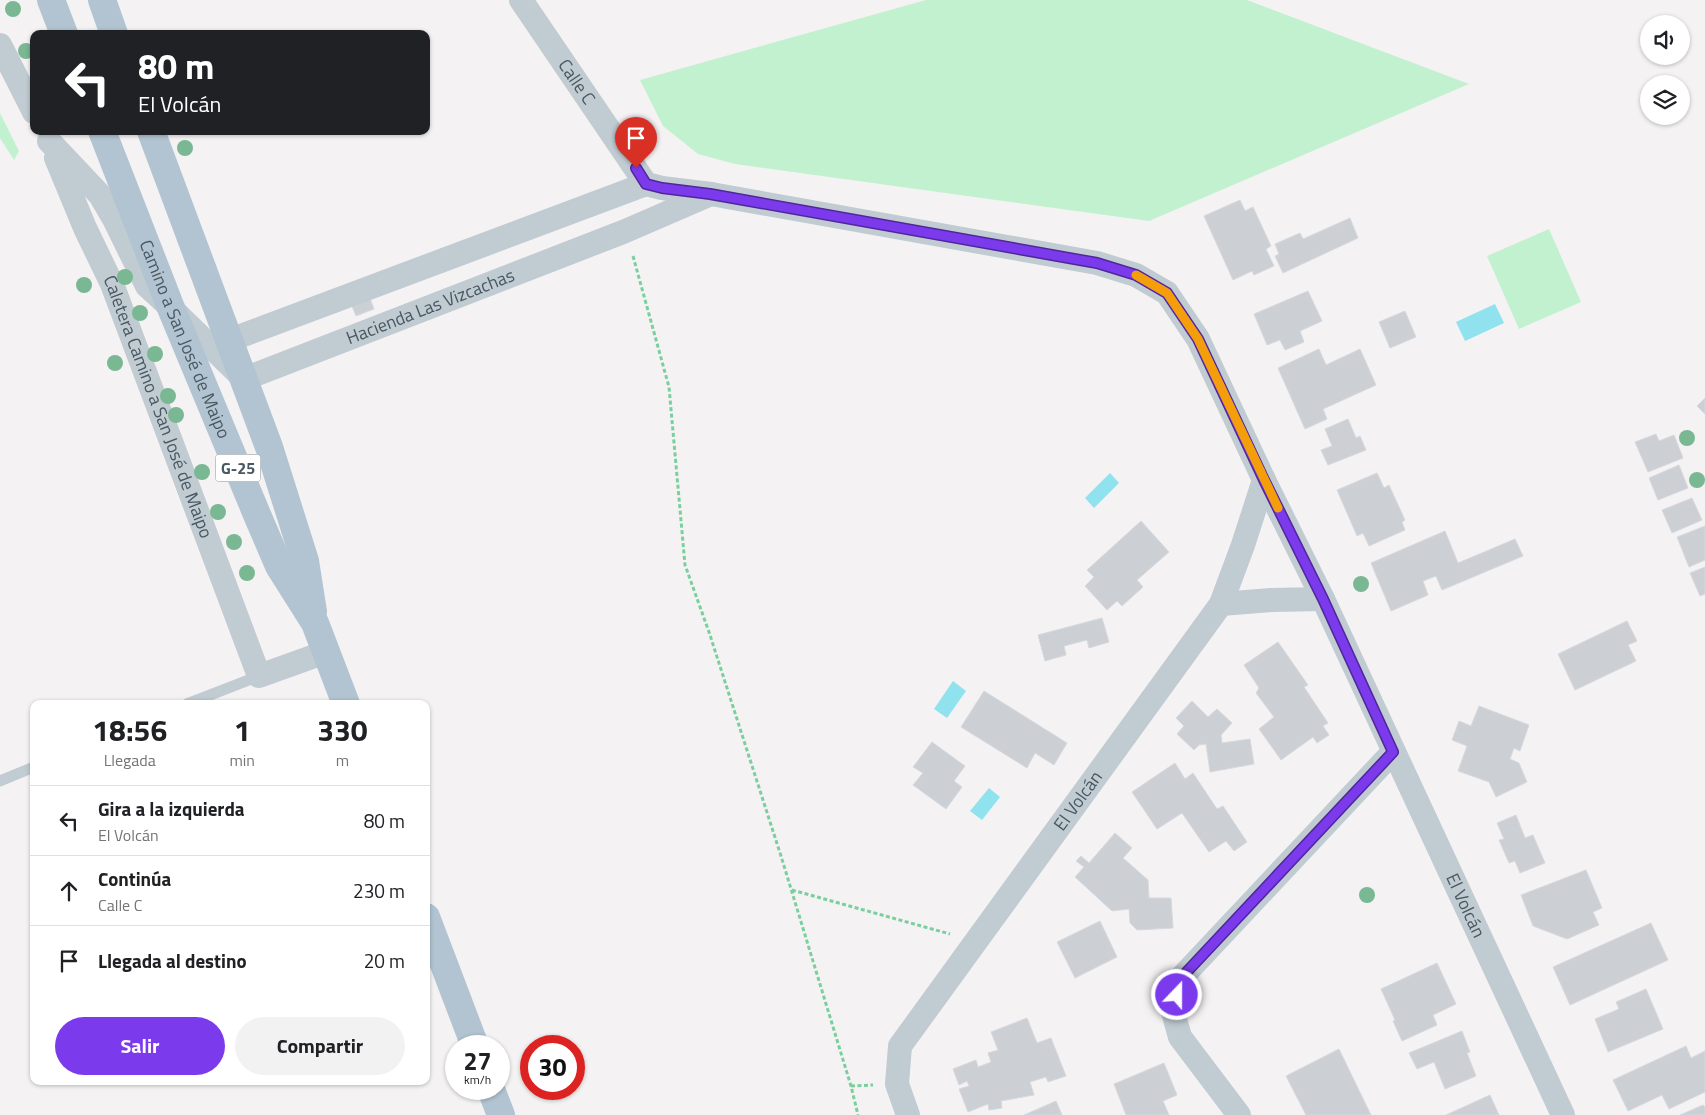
<!DOCTYPE html>
<html lang="es">
<head>
<meta charset="utf-8">
<style>
  body { margin:0; font-family:"Titillium Web",sans-serif; background:#f2f2f2; color:#202124; height:100vh; display:flex; flex-direction:column; font-size:19px; white-space:nowrap }
  * { box-sizing:border-box; margin:0 }
  p { font-size:16px; color:#757577 }
  .icon { flex:none; width:28px; height:28px; fill:none; stroke:currentColor; stroke-width:2; stroke-linecap:round; stroke-linejoin:round }
  .map { position:relative; flex:1; overflow:hidden }
  .details { position:absolute; left:30px; top:700px; width:400px; height:385px; display:flex; flex-direction:column; background:#fff; border-radius:10px; box-shadow:0 1px 4px #0004 }
  .details>* { flex:none }
  .guide { position:absolute; left:30px; top:30px; width:400px; height:105px; border-radius:10px; box-shadow:0 1px 4px #0004; background:#202124; color:#fff; overflow:hidden }
  .buttons { position:absolute; left:1640px; top:15px; display:grid; gap:10px }
  .buttons a { display:grid; place-items:center; width:50px; height:50px; border-radius:50%; background:#fff; box-shadow:0 1px 4px #0004; font-size:25px }
  .speed { position:absolute; left:445px; top:1035px; display:flex; gap:10px; font-size:25px; font-weight:700; text-align:center }
  .speed>* { display:grid; place-content:center; width:65px; height:65px; border-radius:50%; background:#fff; box-shadow:0 1px 4px #0004; line-height:1 }
  .speed small { font-size:12px; font-weight:400 }
  .speed .limit { border:8px solid #d22; background:#fff; color:#111 }
  .pin { position:absolute; display:grid; place-items:center; width:42px; height:42px; color:#fff; margin:-51px -21px; border-radius:50% 50% 50% 0; rotate:-45deg; box-shadow:0 0 5px #0007 }
  .pin .icon { rotate:45deg }
  .me { position:absolute; width:55px; margin:-28px; rotate:22deg; stroke-linejoin:round; filter:drop-shadow(0 0 4px #0008) }
  .turn { display:flex; align-items:center; gap:18px; height:105px; padding:0 25px; font-size:22px }
  .turn .icon { width:65px; height:65px; stroke-width:2.5 }
  .turn b { display:block; font-size:35px; line-height:42px }
  .eta { display:flex; justify-content:space-evenly; align-items:center; height:85px; text-align:center }
  .eta b { font-size:30px; font-weight:700; line-height:35px }
  .primary-button { display:flex; gap:10px; margin-top:auto; padding:10px 25px }
  .primary-button a { flex:1; height:58px; border-radius:30px; background:#7c3aed; color:#fff; font-size:20px; font-weight:700; line-height:58px; text-align:center }
  .primary-button a+a { background:#f2f2f2; color:#202124 }
  ul { padding:0; list-style:none }
  li { display:flex; align-items:center; gap:15px; height:70px; padding:0 25px; border-top:1px solid #e0e0e0 }
  li div { flex:1 }
  li b { display:block; font-size:19px }
  li em { font-style:normal }
  .map>svg:first-child { display:block }
  .green { fill:#c2f1d0 }
  .water { fill:#8fe2ee }
  .building { fill:#ccd0d5; stroke:#d6d9de }
  .lines { fill:none; stroke-linecap:round; stroke-linejoin:round }
  .path { stroke:#79d09e; stroke-width:3; stroke-dasharray:4 2.5; stroke-linecap:butt }
  .service { stroke:#c0cbd2; stroke-width:11 }
  .minor { stroke:#c0cbd2; stroke-width:24 }
  .primary { stroke:#b2c4d1; stroke-width:28 }
  .tree { fill:#7ab793 }
  .route-casing { stroke:#51269a; stroke-width:12 }
  .route { stroke:#7c3aed; stroke-width:9 }
  .slow { stroke:#f59e0b; stroke-width:9 }
  .labels { text-anchor:middle; stroke-width:4; stroke-linejoin:round; paint-order:stroke }
  .shield { fill:#fff; stroke:#808990; stroke-width:1 }
  .shield-label { font-size:16px; font-weight:bold; fill:#495761 }
  .street-label { font-size:18px; fill:#495761; stroke:#fff }
</style>
</head>
<body>
<div class="map">
<svg width="1705" height="1115" viewBox="0 0 1705 1115">
  <rect width="100%" height="100%" fill="#f5f2f3"/>
  <path class="green" d="M926 0H1247L1469 84 1149 221 735 164 698 154 663 126 640 80Z
    M0 113 19 151 14 160 0 138Z
    M1549 229 1581 302 1519 329 1487 256Z"/>
  <path class="water" d="M1495 304 1504 323 1465 341 1456 322Z
    M1110 473 1119 483 1094 508 1085 498Z
    M953 681 966 691 947 718 934 709Z
    M989 788 1000 797 982 820 970 811Z"/>
  <path class="building" d="M1240 200 1245 211 1253 207 1271 246 1266 249 1274 266 1254 275 1252 271 1233 280 1204 216Z
    M1350 218 1358 238 1283 273 1275 256 1279 254 1275 244 1300 233 1303 239Z
    M1308 291 1322 321 1300 331 1304 342 1285 350 1280 340 1267 345 1254 314Z
    M370 298 374 309 356 316 352 306Z
    M1405 311 1416 337 1390 348 1379 322Z
    M1319 349 1326 365 1360 349 1376 385 1323 409 1327 419 1305 429 1278 368Z
    M1705 398V414L1697 406Z
    M1348 419 1356 438 1360 436 1366 450 1328 465 1321 450 1332 446 1325 429Z
    M1656 434 1659 441 1674 435 1683 458 1648 472 1635 442Z
    M1679 465 1688 488 1658 500 1649 478Z
    M1377 473 1384 488 1389 485 1405 520 1402 522 1405 530 1369 546 1363 533 1357 536 1337 490Z
    M1692 498 1702 520 1672 533 1662 510Z
    M1141 521 1169 552 1137 580 1143 587 1122 606 1117 601 1107 610 1085 586 1094 577 1087 570Z
    M1705 526V560L1689 567 1677 537Z
    M1445 531 1458 563 1515 539 1523 556 1442 590 1436 576 1423 581 1428 595 1391 611 1371 563Z
    M1705 567V594L1700 596 1690 573Z
    M1102 618 1109 642 1089 648 1087 640 1064 646 1066 655 1045 661 1038 635Z
    M1627 621 1637 641 1628 645 1636 661 1575 690 1558 654Z
    M1278 642 1308 685 1304 687 1328 723 1323 726 1329 735 1317 743 1313 737 1281 760 1259 729 1274 717 1256 693 1259 688 1244 665Z
    M984 691 1067 743 1054 765 1035 753 1027 768 961 727Z
    M1192 701 1208 717 1217 709 1232 723 1221 735 1222 743 1250 739 1254 764 1210 772 1206 744 1199 745 1194 750 1177 734 1184 726 1176 718Z
    M1479 706 1529 725 1520 751 1514 748 1510 759 1519 763 1527 782 1496 797 1489 782 1458 771 1467 746 1452 740 1459 721 1471 726Z
    M932 742 965 766 954 781 962 787 946 809 913 785 923 773 913 767Z
    M1175 763 1185 779 1193 773 1217 809 1223 806 1247 842 1234 851 1226 841 1209 852 1182 813 1157 829 1132 792Z
    M1516 815 1525 838 1533 835 1545 863 1520 873 1515 861 1509 863 1499 840 1504 839 1497 823Z
    M1115 833 1132 848 1123 858 1148 880 1149 898H1171L1173 928 1137 930 1130 923 1129 909 1112 911 1075 877 1084 867 1076 861 1081 856 1089 863Z
    M1586 870 1602 908 1593 912 1599 925 1567 939 1533 926 1521 895Z
    M1100 921 1117 957 1075 978 1057 942Z
    M1651 923 1668 960 1570 1005 1553 967Z
    M1437 963 1456 1004 1433 1015 1437 1025 1402 1041 1393 1021 1395 1020 1381 989Z
    M1646 989 1663 1029 1608 1052 1595 1019 1619 1009 1616 1002Z
    M1027 1018 1037 1043 1051 1038 1066 1076 1048 1082 1046 1077 1030 1082 1034 1095 1001 1101 1002 1108 989 1110 988 1104 968 1112 959 1089 969 1086 967 1081 959 1085 953 1069 976 1060 978 1067 991 1062 988 1053 998 1050 991 1032Z
    M1462 1031 1470 1052 1467 1053 1476 1076 1445 1089 1434 1062 1417 1069 1409 1053Z
    M1686 1046 1691 1058 1705 1051V1092L1669 1109 1662 1095 1628 1111 1613 1080Z
    M1339 1049 1371 1115H1306L1286 1076Z
    M1164 1063 1177 1095 1163 1101 1169 1115H1126L1114 1084Z
    M1490 1095 1499 1115H1446Z
    M1056 1101 1062 1115H1024Z
    M1703 1105 1705 1107V1115H1680Z"/>
  <g class="lines">
    <path class="path" d="M633 256 669 387 685 565 709 632 781 856 851 1086 858 1115
      M792 890 950 934
      M851 1086 873 1085"/>
    <path class="service" d="M187 704 259 676
      M0 781 34 767"/>
    <g class="minor">
      <path id="s1" d="M521 0 646 184 662 188 711 194 1097 263 1136 275 1167 293 1198 339 1264 480 1323 599 1563 1115"/>
      <path d="M0 45 34 112"/>
      <path id="s2" d="M49 141 100 195 114 219 147 286 171 308 244 379 623 232 711 194"/>
      <path id="s3" d="M56 158 85 228 112 284 259 676 326 652"/>
      <path d="M230 340 646 184"/>
      <path d="M1221 604 1271 600 1323 599"/>
      <path id="s4" d="M908 1115 897 1084 900 1046 1221 604 1243 545 1264 480"/>
      <path d="M1239 1115 1180 1037 1173 1012 1181 978 1393 752"/>
    </g>
    <g class="primary">
      <path d="M51 0 64 34"/>
      <path d="M102 0 114 34"/>
      <path id="s5" d="M102 131 171 308 258 517 279 566 315 623 346 704"/>
      <path d="M151 131 269 447 305 561 313 612"/>
      <path d="M426 917 475 1046"/>
      <path d="M491 1089 501 1115"/>
    </g>
  </g>
  <g class="tree">
    <circle cx="13" cy="9" r="8"/>
    <circle cx="26" cy="51" r="8"/>
    <circle cx="185" cy="148" r="8"/>
    <circle cx="125" cy="277" r="8"/>
    <circle cx="84" cy="285" r="8"/>
    <circle cx="140" cy="313" r="8"/>
    <circle cx="155" cy="354" r="8"/>
    <circle cx="115" cy="363" r="8"/>
    <circle cx="168" cy="396" r="8"/>
    <circle cx="176" cy="415" r="8"/>
    <circle cx="1687" cy="438" r="8"/>
    <circle cx="202" cy="472" r="8"/>
    <circle cx="1697" cy="480" r="8"/>
    <circle cx="218" cy="512" r="8"/>
    <circle cx="234" cy="542" r="8"/>
    <circle cx="247" cy="573" r="8"/>
    <circle cx="1361" cy="584" r="8"/>
    <circle cx="1367" cy="895" r="8"/>
  </g>
  <g class="lines">
    <defs>
      <path id="route" d="M636 168 646 184 662 188 710 194 1097 263 1136 275 1167 293 1198 339 1264 480 1323 599 1393 752 1181 978 1177 995"/>
    </defs>
    <use href="#route" class="route-casing"/>
    <use href="#route" class="route"/>
    <path class="slow" d="M1136 275 1167 293 1198 339 1278 508"/>
  </g>
  <g class="labels">
    <rect class="shield" x="215.5" y="454.5" width="45" height="27" rx="4"/>
    <g class="shield-label">
      <text x="238" y="474">G-25</text>
    </g>
    <g class="street-label">
      <text dy="6" stroke="none"><textPath href="#s1" startOffset="99">Calle C</textPath></text>
      <text dy="6" stroke="none"><textPath href="#s2" startOffset="511">Hacienda Las Vizcachas</textPath></text>
      <text dy="6" stroke="none"><textPath href="#s5" startOffset="224">Camino a San José de Maipo</textPath></text>
      <text dy="6" stroke="none"><textPath href="#s3" startOffset="269">Caletera Camino a San José de Maipo</textPath></text>
      <text dy="6" stroke="none"><textPath href="#s4" startOffset="374">El Volcán</textPath></text>
      <text dy="6" stroke="none"><textPath href="#s1" startOffset="1439">El Volcán</textPath></text>
    </g>
  </g>
</svg>
<div class="buttons">
<a><svg class="icon" aria-label="sound" viewBox="0 0 24 24"><path d="M4 9h4l5-4v14l-5-4H4zM17 9q2 3 0 6"/></svg></a>
<a><svg class="icon" aria-label="layers" viewBox="0 0 24 24"><path d="M12 4l9 5-9 5-9-5zM3 14l9 5 9-5"/></svg></a>
</div>
<div class="speed"><div>27<small>km/h</small></div><div class="limit">30</div></div>
<div class="pin" style="left:636px;top:168px;background:#d93025"><svg class="icon" aria-label="arrive" viewBox="0 0 24 24"><path d="M6 21V4h12l-3 4 3 4H6"/></svg></div>
<svg class="me" style="left:1177px;top:995px" viewBox="-20 -20 40 40"><circle r="17" fill="#7c3aed" stroke="#fff" stroke-width="3"/><path d="M0-11L8 9 0 5-8 9z" fill="#fff"/></svg>
<div class="guide">
<div class="turn"><svg class="icon" aria-label="left" viewBox="0 0 24 24"><path d="M17 20v-9H6M10 6l-5 5 5 5"/></svg><div><b>80 m</b>El Volcán</div></div>
</div>
<section class="details">
<div class="eta">
<div><b>18:56</b><p>Llegada</p></div>
<div><b>1</b><p>min</p></div>
<div><b>330</b><p>m</p></div>
</div>
<ul>
<li><svg class="icon" aria-label="left" viewBox="0 0 24 24"><path d="M17 20v-9H6M10 6l-5 5 5 5"/></svg><div><b>Gira a la izquierda</b><p>El Volcán</p></div><em>80 m</em></li>
<li><svg class="icon" aria-label="ahead" viewBox="0 0 24 24"><path d="M12 20V5M6 11l6-6 6 6"/></svg><div><b>Continúa</b><p>Calle C</p></div><em>230 m</em></li>
<li><svg class="icon" aria-label="arrive" viewBox="0 0 24 24"><path d="M6 21V4h12l-3 4 3 4H6"/></svg><div><b>Llegada al destino</b></div><em>20 m</em></li>
</ul>
<div class="primary-button"><a>Salir</a><a>Compartir</a></div>
</section>
</div>
</body>
</html>
